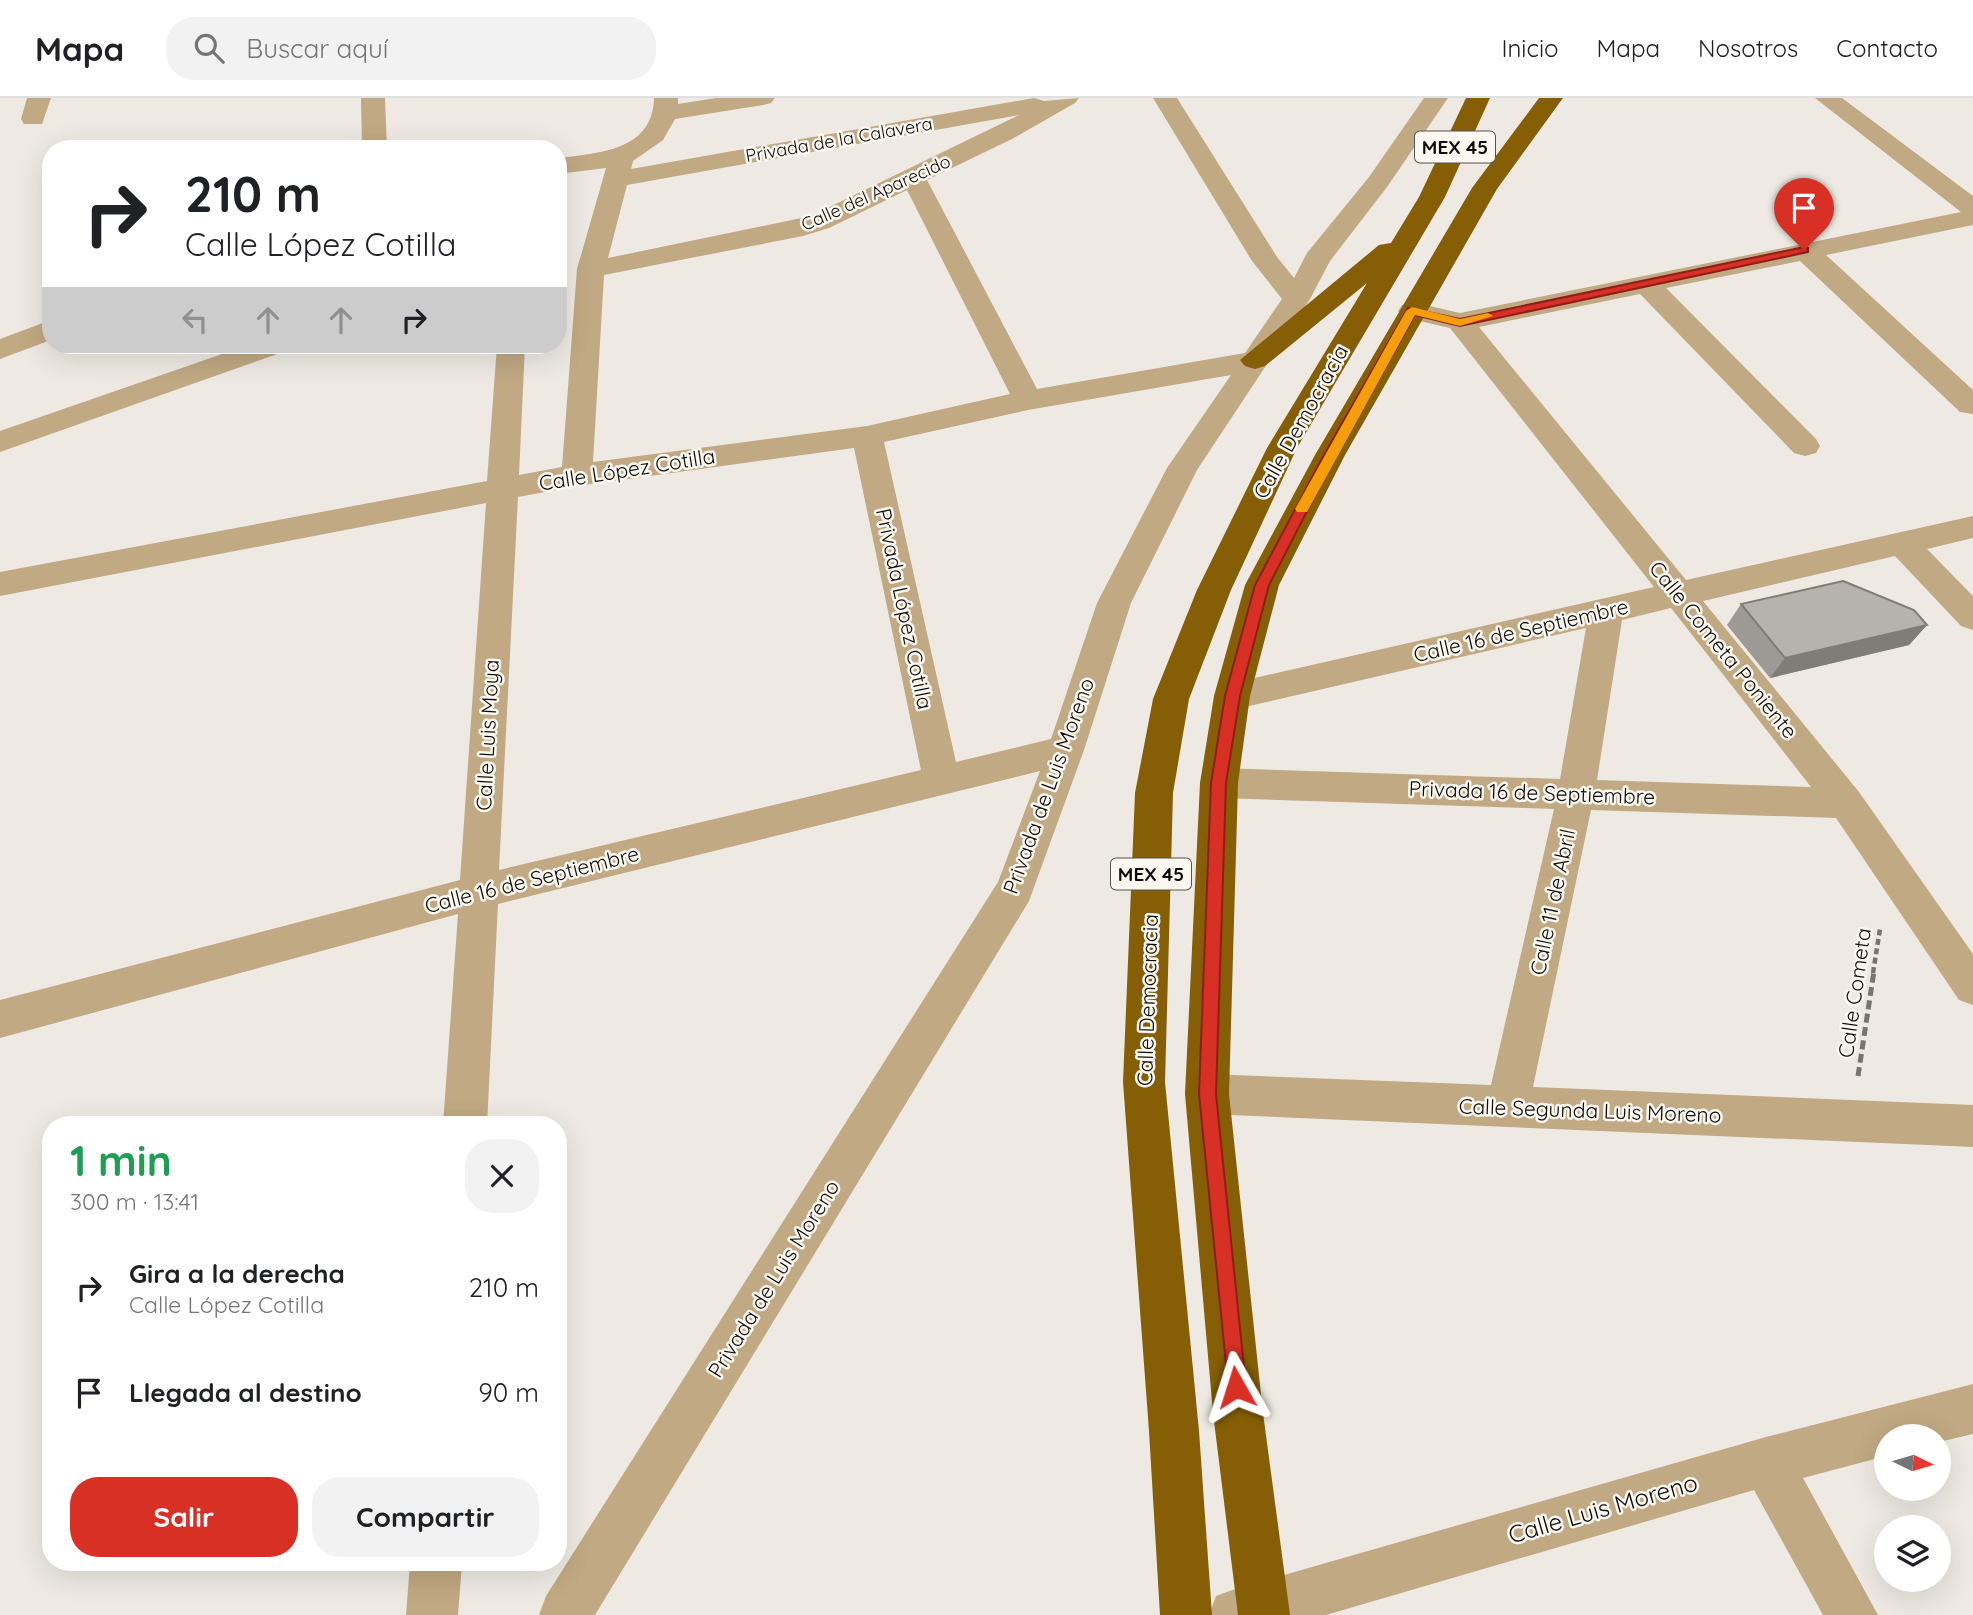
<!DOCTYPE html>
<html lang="es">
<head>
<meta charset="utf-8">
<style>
  body { margin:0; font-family:Quicksand,sans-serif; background:#f2f2f2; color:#202124; height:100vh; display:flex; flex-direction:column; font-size:26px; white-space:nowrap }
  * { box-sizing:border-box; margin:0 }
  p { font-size:23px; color:#757577 }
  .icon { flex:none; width:38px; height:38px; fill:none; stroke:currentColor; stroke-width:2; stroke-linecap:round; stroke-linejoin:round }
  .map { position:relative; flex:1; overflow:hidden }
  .drawer { position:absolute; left:42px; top:1018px; width:525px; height:455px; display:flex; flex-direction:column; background:#fff; border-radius:28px; box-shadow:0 7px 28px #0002 }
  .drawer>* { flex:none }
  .top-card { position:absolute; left:42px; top:42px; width:525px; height:214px; border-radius:28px; box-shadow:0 7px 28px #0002; background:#fff; color:#202124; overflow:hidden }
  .needle { width:46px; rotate:95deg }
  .buttons { position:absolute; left:1874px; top:1326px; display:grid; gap:14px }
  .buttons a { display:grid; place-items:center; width:77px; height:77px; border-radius:50%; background:#fff; box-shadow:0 7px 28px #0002; font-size:35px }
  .pin { position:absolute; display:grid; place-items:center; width:60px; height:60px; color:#fff; margin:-72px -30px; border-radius:50% 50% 50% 0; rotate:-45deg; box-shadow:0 0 7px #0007 }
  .pin .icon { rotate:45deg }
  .me { position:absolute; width:77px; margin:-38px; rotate:354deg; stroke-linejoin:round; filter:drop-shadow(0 0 5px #0008) }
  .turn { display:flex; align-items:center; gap:24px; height:147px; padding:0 28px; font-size:32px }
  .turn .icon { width:91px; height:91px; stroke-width:2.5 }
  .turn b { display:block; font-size:49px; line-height:60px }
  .lanes { display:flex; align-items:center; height:66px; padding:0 28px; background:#0003; justify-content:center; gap:35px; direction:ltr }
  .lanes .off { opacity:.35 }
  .round { display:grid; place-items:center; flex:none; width:74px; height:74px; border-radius:28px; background:#f2f2f2 }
  .headline { display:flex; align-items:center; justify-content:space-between; height:119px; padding:0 28px }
  h1 { font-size:42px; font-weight:800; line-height:52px; color:#1e9e55 }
  .primary-button { display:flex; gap:14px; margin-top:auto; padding:14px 28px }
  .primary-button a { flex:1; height:80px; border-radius:28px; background:#d93025; color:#fff; font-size:28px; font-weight:800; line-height:80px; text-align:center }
  .primary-button a+a { background:#f2f2f2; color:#202124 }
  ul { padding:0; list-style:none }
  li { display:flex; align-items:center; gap:21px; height:105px; padding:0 28px }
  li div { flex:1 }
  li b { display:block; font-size:26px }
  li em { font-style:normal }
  header { display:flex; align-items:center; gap:42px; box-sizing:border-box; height:98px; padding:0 35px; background:#fff; border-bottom:2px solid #e0e0e0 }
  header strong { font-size:33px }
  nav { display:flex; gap:38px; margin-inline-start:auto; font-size:24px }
  .search { width:490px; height:63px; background:#f2f2f2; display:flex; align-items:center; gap:18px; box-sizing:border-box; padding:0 24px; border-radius:28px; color:#757577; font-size:26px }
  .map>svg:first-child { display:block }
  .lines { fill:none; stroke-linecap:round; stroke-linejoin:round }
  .path-far1 { stroke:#767470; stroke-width:4.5; stroke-dasharray:6 3.5; stroke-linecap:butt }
  .path { stroke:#767470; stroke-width:5; stroke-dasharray:9 4.5; stroke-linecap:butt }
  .street { fill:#c0a983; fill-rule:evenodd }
  .highway { fill:#855e05; fill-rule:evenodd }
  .wall { fill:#9d9994 }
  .shaded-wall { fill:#7f7d78 }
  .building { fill:#b6b2ac; stroke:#7f7d78; stroke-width:2 }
  .route { fill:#d93025; stroke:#8d1f18; stroke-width:2 }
  .slow { fill:#f59e0b }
  .labels { text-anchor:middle; stroke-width:5; stroke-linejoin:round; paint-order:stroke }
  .far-street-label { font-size:18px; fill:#0c0b09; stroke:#fbf7f1 }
  .shield { fill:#fbf7f1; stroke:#54524f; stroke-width:2 }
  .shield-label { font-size:19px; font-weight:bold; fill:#0c0b09 }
  .street-label { font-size:21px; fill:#0c0b09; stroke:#fbf7f1 }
  .near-street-label { font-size:24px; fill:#0c0b09; stroke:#fbf7f1 }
</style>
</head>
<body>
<header>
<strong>Mapa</strong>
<div class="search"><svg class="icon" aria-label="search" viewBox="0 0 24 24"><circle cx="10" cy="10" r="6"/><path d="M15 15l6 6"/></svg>Buscar aquí</div>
<nav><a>Inicio</a><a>Mapa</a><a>Nosotros</a><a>Contacto</a></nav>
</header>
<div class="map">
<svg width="1973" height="1517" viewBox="0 0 1973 1517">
  <rect width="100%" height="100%" fill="#eeeae3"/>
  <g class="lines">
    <path class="path-far1" d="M1873 875 1880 831"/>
    <path class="path" d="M1858 978 1874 873"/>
    <path class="street" d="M27 0H51L42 26H24L21 21Z
      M361 0H385L387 51H362Z
      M654 0H678V6L716 0H775L771 5 763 7 675 21 663 42 633 63 631 71 1034 0 1044 3 1079 0 1075 5 1012 41 927 82 1037 291 1245 255 1282 201 1252 163 1153 0H1177L1277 159 1294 180 1307 155 1369 79 1424 0H1448L1387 89 1330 163 1310 201 1197 372 1131 505 1084 652 1029 803 595 1517H539L546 1498 998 784 1040 673 498 806 487 1027H443L458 816 0 940V902L460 782 486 405 0 498V474L487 383 497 247H525L519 377 562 369 577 171 606 70 558 76V60C598 55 653 53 654 0ZM1019 17 811 118 608 160 627 87ZM907 92 1010 296 867 328 593 364 604 177 803 138 829 130ZM1231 277 1167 370 1097 505 1051 641 956 664 884 344 1028 312ZM854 350 921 672 499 772 518 399 577 388Z
      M1815 0H1842L1973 98V127L1826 157 1973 292V316L1960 314 1800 163 1666 190 1816 341 1820 348 1816 355 1805 358 1794 355 1640 196 1479 229 1686 482 1973 418V440L1927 451 1973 498V532L1961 528 1895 458 1703 503 1859 694 1973 856V907L1959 902 1836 720 1591 712 1533 989 1973 1007V1049L1207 1016 1192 1010 1185 996 1192 982 1207 976 1491 987 1554 711 1219 700 1206 696 1200 685 1206 674 1219 670 1560 681 1586 530 1232 612 1219 608 1214 598 1219 588 1654 489 1450 230 1402 219 1398 213 1402 207 1412 204 1460 215 1961 114ZM1671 510 1811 689 1597 682 1622 522Z
      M51 222V242L0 261V241Z
      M248 247H290L286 253 0 354V333Z
      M1973 1286V1336L1939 1344V1339H1886V1358L1803 1380 1878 1517H1823L1754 1392 1326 1517H1209L1216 1498 1235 1491 1766 1339Z
      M410 1465H462L458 1517H406Z"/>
    <path class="highway" d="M1466 0H1490L1445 99 1297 350 1231 492 1189 601 1173 695 1165 984 1199 1333 1212 1517H1160L1149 1333 1123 984 1135 695 1153 601 1197 492 1267 350 1367 185 1265 268 1255 271 1245 268 1240 262 1379 147 1391 145 1419 99Z
      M1539 0H1563L1497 91 1345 357 1279 487 1250 598 1238 685 1229 996 1263 1315 1290 1517H1238L1213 1315 1185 996 1200 685 1214 598 1245 487 1315 357 1472 90Z"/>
  </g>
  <path class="wall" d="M1741 506 1927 527 1909 547 1770 580 1727 527Z"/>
  <path class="shaded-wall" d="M1927 527 1909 547 1770 580 1785 560Z"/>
  <path class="building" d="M1843 483 1914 512 1927 527 1785 560 1741 506Z"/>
  <path class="route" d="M1804 149 1808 150V154L1460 228 1415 217 1336 357 1269 487 1240 598 1226 685 1216 996 1246 1289 1243 1296 1236 1299 1229 1296 1199 996 1211 685 1225 598 1255 487 1324 357 1408 210 1460 221Z"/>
  <path class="slow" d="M1412 209 1460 221 1488 215 1493 218 1460 228 1415 217 1307 414H1297L1295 411 1406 213Z"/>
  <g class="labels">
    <g class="far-street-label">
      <text transform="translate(839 42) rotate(-10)" y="6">Privada de la Calavera</text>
      <text transform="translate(876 95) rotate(-24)" y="6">Calle del Aparecido</text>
    </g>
    <g class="shield">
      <rect x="1415" y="33.5" width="80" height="31" rx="5"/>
      <rect x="1111" y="760.5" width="80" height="31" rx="5"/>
    </g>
    <g class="shield-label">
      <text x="1455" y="56">MEX 45</text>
      <text x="1151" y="783">MEX 45</text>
    </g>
    <g class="street-label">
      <text transform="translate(1301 324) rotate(-61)" y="7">Calle Democracia</text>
      <text transform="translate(627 372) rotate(-9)" y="7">Calle López Cotilla</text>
      <text transform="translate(904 511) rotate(78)" y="7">Privada López Cotilla</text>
      <text transform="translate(1521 533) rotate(-13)" y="7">Calle 16 de Septiembre</text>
      <text transform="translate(1723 552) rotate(51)" y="7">Calle Cometa Poniente</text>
      <text transform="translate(488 637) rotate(-87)" y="7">Calle Luis Moya</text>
      <text transform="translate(1049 688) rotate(-70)" y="7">Privada de Luis Moreno</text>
      <text transform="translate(1532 695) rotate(2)" y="7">Privada 16 de Septiembre</text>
      <text transform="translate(532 782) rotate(-14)" y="7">Calle 16 de Septiembre</text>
      <text transform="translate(1553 804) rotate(-78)" y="7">Calle 11 de Abril</text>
      <text transform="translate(1855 895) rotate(-82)" y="7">Calle Cometa</text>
      <text transform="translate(1148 902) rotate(-88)" y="7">Calle Democracia</text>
      <text transform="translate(1590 1013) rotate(2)" y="7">Calle Segunda Luis Moreno</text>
      <text transform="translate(774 1181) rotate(-58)" y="7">Privada de Luis Moreno</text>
    </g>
    <g class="near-street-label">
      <text transform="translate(1603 1411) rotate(-16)" y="8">Calle Luis Moreno</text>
    </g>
  </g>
</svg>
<div class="buttons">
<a><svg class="needle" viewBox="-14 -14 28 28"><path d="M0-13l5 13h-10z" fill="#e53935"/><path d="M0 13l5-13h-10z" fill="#757577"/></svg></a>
<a><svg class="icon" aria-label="layers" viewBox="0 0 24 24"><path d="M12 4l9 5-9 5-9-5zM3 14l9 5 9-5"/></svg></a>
</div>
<div class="pin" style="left:1804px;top:152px;background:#d93025"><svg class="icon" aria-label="arrive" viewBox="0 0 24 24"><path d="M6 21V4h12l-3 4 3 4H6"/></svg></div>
<svg class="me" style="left:1236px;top:1289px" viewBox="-20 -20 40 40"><path d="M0-17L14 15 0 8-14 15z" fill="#d93025" stroke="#fff" stroke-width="4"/></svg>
<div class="top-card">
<div class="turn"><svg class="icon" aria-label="right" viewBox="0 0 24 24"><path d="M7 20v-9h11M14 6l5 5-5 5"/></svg><div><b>210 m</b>Calle López Cotilla</div></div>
<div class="lanes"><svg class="icon off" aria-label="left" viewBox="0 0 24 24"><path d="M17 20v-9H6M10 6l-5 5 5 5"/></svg><svg class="icon off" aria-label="ahead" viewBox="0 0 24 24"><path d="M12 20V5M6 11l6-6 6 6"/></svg><svg class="icon off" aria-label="ahead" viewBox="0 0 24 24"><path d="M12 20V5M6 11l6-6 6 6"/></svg><svg class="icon" aria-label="right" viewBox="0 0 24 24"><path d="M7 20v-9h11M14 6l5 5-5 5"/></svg></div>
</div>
<section class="drawer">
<div class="headline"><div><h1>1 min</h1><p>300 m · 13:41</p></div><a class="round"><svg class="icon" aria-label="close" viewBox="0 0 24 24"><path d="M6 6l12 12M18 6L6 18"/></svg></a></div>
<ul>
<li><svg class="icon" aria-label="right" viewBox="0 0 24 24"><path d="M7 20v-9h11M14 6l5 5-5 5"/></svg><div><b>Gira a la derecha</b><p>Calle López Cotilla</p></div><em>210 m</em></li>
<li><svg class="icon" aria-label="arrive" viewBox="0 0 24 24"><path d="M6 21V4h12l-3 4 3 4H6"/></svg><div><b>Llegada al destino</b></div><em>90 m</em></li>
</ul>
<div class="primary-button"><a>Salir</a><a>Compartir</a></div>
</section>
</div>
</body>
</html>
